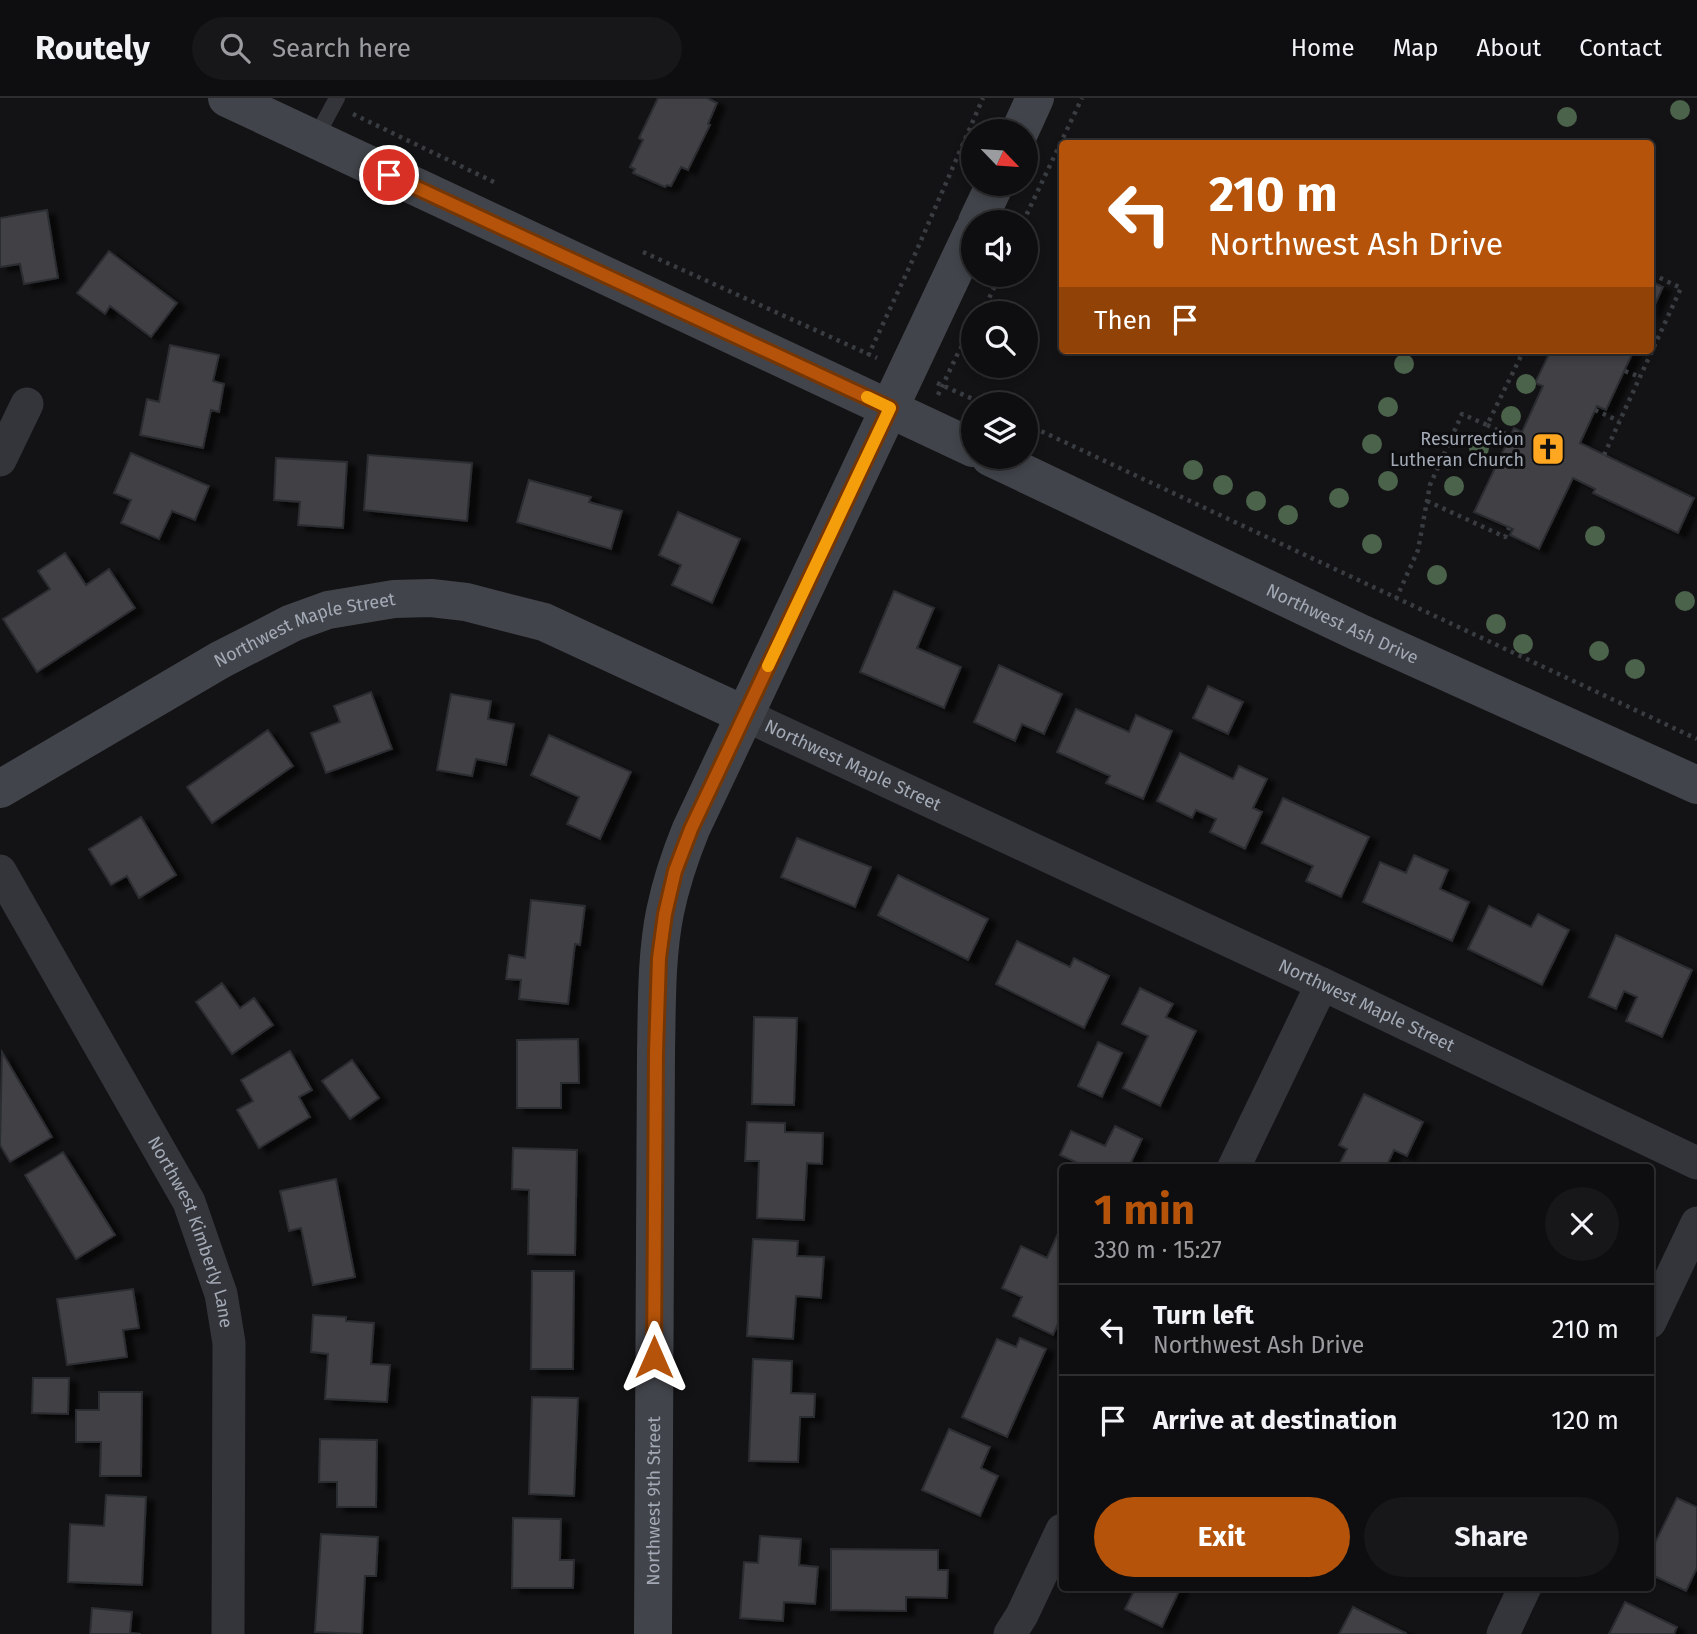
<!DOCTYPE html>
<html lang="en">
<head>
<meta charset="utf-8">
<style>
  body { margin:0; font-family:"Fira Sans",sans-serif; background:#171719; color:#f1f3f6; height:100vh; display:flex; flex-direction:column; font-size:26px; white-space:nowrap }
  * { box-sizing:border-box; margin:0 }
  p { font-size:23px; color:#9b9c9f }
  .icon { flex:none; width:38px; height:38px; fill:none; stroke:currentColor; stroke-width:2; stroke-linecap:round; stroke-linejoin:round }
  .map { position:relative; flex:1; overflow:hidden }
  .panel { position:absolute; left:1059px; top:1066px; width:595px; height:427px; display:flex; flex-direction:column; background:#0e0e10; border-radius:7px; box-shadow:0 4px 10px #0003,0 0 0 2px #2e2e30 }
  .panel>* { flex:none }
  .banner { position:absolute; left:1059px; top:42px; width:595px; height:214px; border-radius:7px; box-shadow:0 4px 10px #0003,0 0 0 2px #2e2e30; background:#b45309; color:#fff; overflow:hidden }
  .needle { width:46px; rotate:115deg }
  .tools { position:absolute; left:961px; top:21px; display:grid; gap:14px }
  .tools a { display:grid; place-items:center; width:77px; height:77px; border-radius:50%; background:#0e0e10; box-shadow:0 4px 10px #0003,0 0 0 2px #2e2e30; font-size:35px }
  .pin { position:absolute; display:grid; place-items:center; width:60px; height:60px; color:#fff; margin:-30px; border:4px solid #fff; border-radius:50%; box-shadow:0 2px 7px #0007 }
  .me { position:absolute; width:77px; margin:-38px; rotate:0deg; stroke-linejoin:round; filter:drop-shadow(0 0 5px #0008) }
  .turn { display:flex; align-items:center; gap:24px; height:147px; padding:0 35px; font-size:32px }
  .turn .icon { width:91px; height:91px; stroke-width:2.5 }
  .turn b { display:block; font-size:49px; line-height:60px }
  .then { display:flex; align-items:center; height:66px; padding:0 35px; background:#0003; gap:14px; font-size:26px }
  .round { display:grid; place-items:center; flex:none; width:74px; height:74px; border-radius:37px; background:#171719 }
  .overview { display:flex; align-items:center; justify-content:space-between; height:119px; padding:0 35px }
  h1 { font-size:42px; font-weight:700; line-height:52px; color:#b45309 }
  .action { display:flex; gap:14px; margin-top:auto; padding:14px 35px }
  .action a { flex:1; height:80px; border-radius:42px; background:#b45309; color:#fff; font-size:28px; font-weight:700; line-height:80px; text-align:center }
  .action a+a { background:#171719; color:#f1f3f6 }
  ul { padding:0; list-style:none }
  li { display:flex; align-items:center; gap:21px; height:91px; padding:0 35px; border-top:2px solid #2e2e30 }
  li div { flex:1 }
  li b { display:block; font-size:26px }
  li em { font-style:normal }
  header { display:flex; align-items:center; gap:42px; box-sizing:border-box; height:98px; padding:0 35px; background:#0e0e10; border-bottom:2px solid #2e2e30 }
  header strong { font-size:33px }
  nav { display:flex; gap:38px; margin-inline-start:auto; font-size:24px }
  .search { width:490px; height:63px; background:#171719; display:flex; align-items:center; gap:18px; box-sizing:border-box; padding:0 24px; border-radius:38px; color:#9b9c9f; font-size:26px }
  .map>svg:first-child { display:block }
  .building { fill:#3f4045; stroke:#2c2d31; stroke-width:2; filter:url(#shadow) }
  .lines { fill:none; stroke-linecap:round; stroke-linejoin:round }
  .path { stroke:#393c41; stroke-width:4.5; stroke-dasharray:3.5 5; stroke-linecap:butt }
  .lane { stroke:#33353a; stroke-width:16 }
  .street { stroke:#33353a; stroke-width:33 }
  .secondary { stroke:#41444a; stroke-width:38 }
  .tree { fill:#4b624b }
  .route-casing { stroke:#753606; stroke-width:18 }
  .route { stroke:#b45309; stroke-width:12 }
  .slow { stroke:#f59e0b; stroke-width:12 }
  .labels { text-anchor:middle; stroke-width:6; stroke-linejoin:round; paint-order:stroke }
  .poi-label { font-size:18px; fill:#a3aab6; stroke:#0e0e10; text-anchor:end }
  .street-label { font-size:18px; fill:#a3aab6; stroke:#0e0e10 }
</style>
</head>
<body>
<header>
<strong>Routely</strong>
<div class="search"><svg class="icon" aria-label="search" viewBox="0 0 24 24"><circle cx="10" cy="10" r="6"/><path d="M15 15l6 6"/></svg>Search here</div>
<nav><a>Home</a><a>Map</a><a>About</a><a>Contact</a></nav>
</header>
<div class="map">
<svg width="1697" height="1536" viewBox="0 0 1697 1536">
  <defs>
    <filter id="shadow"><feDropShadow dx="8" dy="4.5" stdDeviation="2" flood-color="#0009"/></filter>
  </defs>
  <rect width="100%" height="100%" fill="#131315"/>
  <path class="building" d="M658 0H707L717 5 708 26 710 27 688 72 681 69 671 88 667 87 665 89 633 75 635 71 630 69 643 42 639 40Z
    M47 112 58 180 24 186 20 166 0 169V120Z
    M109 153 177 205 151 239 110 208 105 216 77 195Z
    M1650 183 1663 189 1650 217Z
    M170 247 219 257 213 283 224 286 219 314 211 312 203 350 140 337 147 301 159 304Z
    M1551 252H1634L1606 312 1597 308 1580 345 1694 400 1678 435 1593 395 1595 391 1573 380 1539 451 1510 437 1513 431 1474 414 1514 330 1522 334 1543 288 1535 285Z
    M131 355 209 388 195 422 172 413 159 441 121 425 131 402 114 395Z
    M368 357 472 365 467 423 364 412Z
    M276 360 347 364 343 430 298 427 300 404 274 402Z
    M529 382 591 399 589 404 622 413 611 451 517 424Z
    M678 414 740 441 712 505 672 487 681 467 659 457Z
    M65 455 86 487 109 471 135 510 37 574 3 521 50 491 38 473Z
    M894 493 934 510 917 550 961 569 944 610 860 574Z
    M999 567 1062 596 1044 636 1022 626 1015 643 974 624Z
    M1208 588 1243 604 1228 636 1193 620Z
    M371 594 392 651 326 675 311 635 340 624 334 608Z
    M451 596 491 603 488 621 514 626 506 667 476 661 472 678 437 672Z
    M1076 611 1129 634 1136 617 1172 633 1143 701 1106 685 1110 678 1057 654Z
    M268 632 293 668 212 725 187 689Z
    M549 637 631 674 600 741 567 726 579 699 531 677Z
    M1180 655 1233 681 1239 668 1267 681 1253 710 1262 714 1245 751 1210 734 1216 721 1196 712 1192 720 1157 703Z
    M1283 700 1369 739 1341 799 1306 783 1313 768 1262 745Z
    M141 719 176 777 139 800 127 778 111 787 89 751Z
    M797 740 871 769 855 809 781 779Z
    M1414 757 1448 772 1440 791 1469 804 1452 843 1363 804 1380 764 1406 775Z
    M898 777 988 821 968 862 878 817Z
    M531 802 585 808 580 847 575 846 568 906 519 901 521 882 506 881 509 857 525 860Z
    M1489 808 1531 829 1538 816 1569 832 1542 887 1468 851Z
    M1616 837 1692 872 1662 939 1626 923 1637 899 1624 893 1616 911 1589 899Z
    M1017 843 1070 869 1074 860 1109 878 1084 930 996 886Z
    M222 885 240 910 254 900 273 927 232 956 196 904Z
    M1140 890 1173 906 1166 919 1196 933 1160 1008 1123 990 1148 938 1122 926Z
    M754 919 797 920 794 1007 752 1006Z
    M578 941 579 985H561V1010H517V942Z
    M1098 944 1122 955 1102 999 1078 988Z
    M290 953 312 992 299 999 310 1019 259 1050 237 1012 253 1003 241 982Z
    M2 954 52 1039 10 1064 0 1047Z
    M352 962 379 1000 350 1021 322 983Z
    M1364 996 1423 1024 1407 1058 1394 1052 1386 1069H1338L1347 1051 1339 1047Z
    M747 1024 785 1025V1034L823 1035 822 1066 807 1065 804 1122 757 1120 759 1063H745Z
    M1115 1028 1142 1041 1129 1069H1076L1078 1065 1060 1057 1071 1033 1105 1048Z
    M513 1050 577 1052 575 1157 528 1156 529 1092 512 1091Z
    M63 1054 115 1137 76 1161 25 1077Z
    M336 1081 355 1179 313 1187 301 1130 289 1133 280 1093Z
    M1060 1131 1062 1132V1217L1053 1237 1013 1218 1022 1199 1002 1190 1021 1148 1047 1160Z
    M753 1141 798 1143 797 1158 824 1159 821 1200 796 1198 793 1241 747 1238Z
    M532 1173H574L573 1271H531Z
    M133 1191 139 1230 123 1232 127 1259 67 1267 57 1201Z
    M313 1217 346 1219V1223L374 1225 371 1266 390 1267 387 1304 325 1301 328 1256 311 1254Z
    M1020 1240 1046 1251 1007 1339 962 1319 997 1241 1016 1249Z
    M753 1261 792 1263 791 1295 815 1296 814 1319H800L798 1364 749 1363Z
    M33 1280H69L68 1316 32 1315Z
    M99 1294H142L141 1378H100L101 1344H76V1312H99Z
    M532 1299 578 1300 574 1398 529 1396Z
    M949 1331 990 1349 981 1370 998 1378 980 1418 922 1392Z
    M320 1341 377 1342 376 1409H337V1384H319Z
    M106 1397 146 1399 142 1487 68 1484 70 1426 104 1428Z
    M1677 1400 1697 1409V1470L1686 1493 1650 1476V1455Z
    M513 1420 561 1421 560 1462H574L573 1490H512Z
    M321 1436 378 1439 376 1478H365L362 1536 315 1534Z
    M760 1438 801 1441 799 1467 818 1469 815 1506 784 1504 783 1523 740 1520 744 1464 758 1465Z
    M831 1451 938 1452V1472H948L947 1500 906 1499V1513L831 1512Z
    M1136 1489H1181L1162 1529 1125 1511Z
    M1625 1504 1677 1529 1674 1536H1609Z
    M1353 1509 1406 1535V1536H1339Z
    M92 1510 132 1514 130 1535 141 1536H90Z"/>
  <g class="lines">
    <path class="path" d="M353 16 496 85
      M1023 124 1082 0
      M643 154 877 260
      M982 215 1000 177
      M868 258 909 170 983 0
      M1625 273 1640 279
      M937 285 984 306
      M938 297 959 253 973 230
      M1595 312 1619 323
      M1026 326 1697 641
      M1487 327 1510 338
      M1604 357 1681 190 1650 175
      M1427 403 1505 439 1509 430
      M1396 501 1418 452 1430 387 1462 316 1487 327 1524 252"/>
    <path class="lane" d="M315 41 337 0"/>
    <g class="street">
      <path d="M0 362 27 306"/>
      <path id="s1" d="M745 617 1322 886 1697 1065"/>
      <path id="s2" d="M0 773 189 1104 221 1196 229 1245 228 1536"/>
      <path d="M1234 1069 1322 886"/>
      <path d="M1650 1224 1697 1125"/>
      <path d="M1010 1536 1022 1517 1062 1432"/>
      <path d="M1503 1536 1525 1489"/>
    </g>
    <g class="secondary">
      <path d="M227 0 973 350"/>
      <path d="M1020 33 1035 0"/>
      <path d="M977 124 995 86"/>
      <path id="s3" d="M990 359 1358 534 1697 687"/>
      <path id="s4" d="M0 691 220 562 292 525 328 512 394 501 431 500 466 504 544 524 745 617"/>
      <path id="s5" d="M653 1536 656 954C657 907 656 859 665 814 671 785 680 758 691 731L973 133"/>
    </g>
  </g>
  <g class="tree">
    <circle cx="1680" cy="12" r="10"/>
    <circle cx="1567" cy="19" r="10"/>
    <circle cx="1404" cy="266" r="10"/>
    <circle cx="1526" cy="286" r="10"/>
    <circle cx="1388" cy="309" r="10"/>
    <circle cx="1511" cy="318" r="10"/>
    <circle cx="1372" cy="346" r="10"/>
    <circle cx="1479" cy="350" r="10"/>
    <circle cx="1193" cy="372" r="10"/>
    <circle cx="1388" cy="383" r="10"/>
    <circle cx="1223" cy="387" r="10"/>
    <circle cx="1454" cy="388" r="10"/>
    <circle cx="1339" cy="400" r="10"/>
    <circle cx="1256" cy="403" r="10"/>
    <circle cx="1288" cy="417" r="10"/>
    <circle cx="1595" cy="438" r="10"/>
    <circle cx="1372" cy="446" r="10"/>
    <circle cx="1437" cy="477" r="10"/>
    <circle cx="1685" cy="503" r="10"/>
    <circle cx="1496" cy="526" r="10"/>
    <circle cx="1523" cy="546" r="10"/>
    <circle cx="1599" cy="553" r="10"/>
    <circle cx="1635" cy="571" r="10"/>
  </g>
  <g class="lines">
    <defs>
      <path id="route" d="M389 77 890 310 691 731 675 773 665 816 659 860 656 954 654 1259"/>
    </defs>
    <use href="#route" class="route-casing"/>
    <use href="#route" class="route"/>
    <path class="slow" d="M768 568 890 310 867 299"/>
  </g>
  <defs>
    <symbol id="church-square" viewBox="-11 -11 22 22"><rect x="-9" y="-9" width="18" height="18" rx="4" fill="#ffa720" stroke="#0e0e10"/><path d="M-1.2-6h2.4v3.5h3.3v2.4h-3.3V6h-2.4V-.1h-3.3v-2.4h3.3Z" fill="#111"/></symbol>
  </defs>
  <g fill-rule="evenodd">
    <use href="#church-square" x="1529" y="332" width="38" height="38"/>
  </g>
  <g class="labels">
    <g class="poi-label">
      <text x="1524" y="347">Resurrection<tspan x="1524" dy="21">Lutheran Church</tspan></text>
    </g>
    <g class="street-label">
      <text dy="6" stroke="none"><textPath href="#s3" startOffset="390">Northwest Ash Drive</textPath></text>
      <text dy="6" stroke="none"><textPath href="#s4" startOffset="346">Northwest Maple Street</textPath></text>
      <text dy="6" stroke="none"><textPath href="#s1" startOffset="119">Northwest Maple Street</textPath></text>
      <text dy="6" stroke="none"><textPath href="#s1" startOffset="686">Northwest Maple Street</textPath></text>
      <text dy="6" stroke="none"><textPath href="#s2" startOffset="410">Northwest Kimberly Lane</textPath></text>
      <text dy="6" stroke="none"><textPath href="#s5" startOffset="133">Northwest 9th Street</textPath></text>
    </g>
  </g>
</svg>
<div class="tools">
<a><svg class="needle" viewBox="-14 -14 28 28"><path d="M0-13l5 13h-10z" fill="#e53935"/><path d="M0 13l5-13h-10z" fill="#9b9c9f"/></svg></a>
<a><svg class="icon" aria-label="sound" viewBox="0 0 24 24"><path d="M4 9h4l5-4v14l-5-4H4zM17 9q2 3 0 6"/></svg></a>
<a><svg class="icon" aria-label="search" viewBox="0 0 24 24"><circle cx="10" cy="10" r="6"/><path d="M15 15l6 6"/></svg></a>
<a><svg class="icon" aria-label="layers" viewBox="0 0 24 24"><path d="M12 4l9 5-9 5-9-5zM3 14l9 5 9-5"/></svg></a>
</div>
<div class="pin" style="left:389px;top:77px;background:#d93025"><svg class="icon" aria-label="arrive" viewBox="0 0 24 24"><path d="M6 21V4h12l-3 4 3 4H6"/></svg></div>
<svg class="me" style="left:654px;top:1259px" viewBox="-20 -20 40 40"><path d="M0-17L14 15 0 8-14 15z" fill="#b45309" stroke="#fff" stroke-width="4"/></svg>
<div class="banner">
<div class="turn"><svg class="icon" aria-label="left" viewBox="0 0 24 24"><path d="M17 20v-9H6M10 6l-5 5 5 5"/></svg><div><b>210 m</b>Northwest Ash Drive</div></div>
<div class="then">Then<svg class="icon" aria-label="arrive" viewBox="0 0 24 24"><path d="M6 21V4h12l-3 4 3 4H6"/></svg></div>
</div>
<section class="panel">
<div class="overview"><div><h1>1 min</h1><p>330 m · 15:27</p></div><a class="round"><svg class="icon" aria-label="close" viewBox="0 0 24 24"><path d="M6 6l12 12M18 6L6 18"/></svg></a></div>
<ul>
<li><svg class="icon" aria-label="left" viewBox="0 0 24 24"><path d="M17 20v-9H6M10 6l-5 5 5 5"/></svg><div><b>Turn left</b><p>Northwest Ash Drive</p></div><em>210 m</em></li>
<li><svg class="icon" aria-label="arrive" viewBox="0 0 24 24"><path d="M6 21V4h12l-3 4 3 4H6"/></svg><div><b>Arrive at destination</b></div><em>120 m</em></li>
</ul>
<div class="action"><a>Exit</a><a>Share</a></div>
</section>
</div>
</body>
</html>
